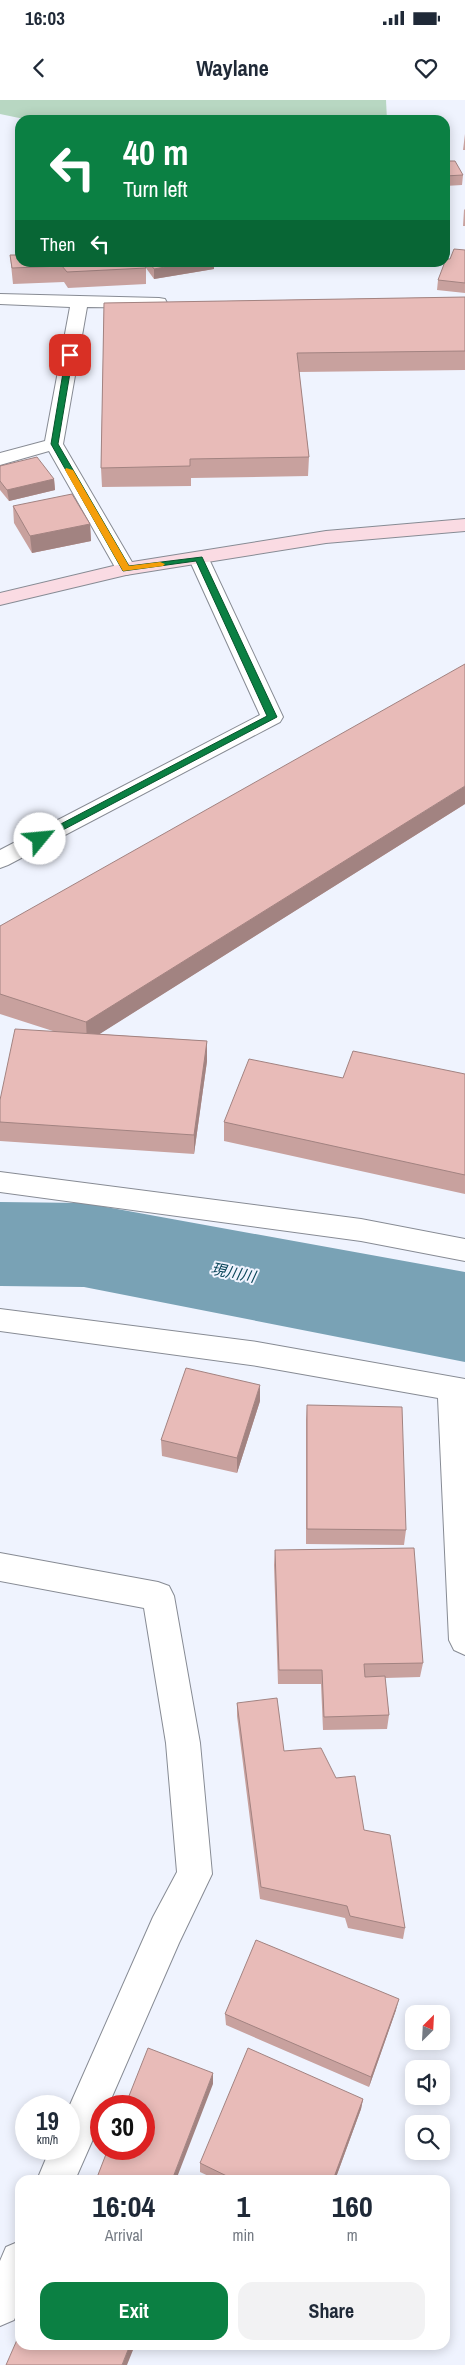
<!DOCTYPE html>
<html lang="en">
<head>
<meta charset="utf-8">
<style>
  body { margin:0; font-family:"Archivo Narrow","Noto Sans JP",sans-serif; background:#f2f2f3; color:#1f2937; height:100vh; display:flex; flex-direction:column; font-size:19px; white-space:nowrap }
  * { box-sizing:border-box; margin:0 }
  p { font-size:16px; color:#747a83 }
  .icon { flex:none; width:28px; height:28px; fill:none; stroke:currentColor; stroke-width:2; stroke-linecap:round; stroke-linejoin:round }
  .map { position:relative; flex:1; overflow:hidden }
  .details { position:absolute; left:15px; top:2075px; width:435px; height:175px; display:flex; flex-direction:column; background:#fff; border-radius:15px; box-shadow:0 2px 12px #0003 }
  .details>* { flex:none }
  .banner { position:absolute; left:15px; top:15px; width:435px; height:152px; border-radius:15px; box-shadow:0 2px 12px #0003; background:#0b8043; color:#fff; overflow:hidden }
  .needle { width:32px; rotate:24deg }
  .fabs { position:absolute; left:405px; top:1905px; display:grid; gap:10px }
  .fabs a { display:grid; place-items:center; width:45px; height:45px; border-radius:10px; background:#fff; box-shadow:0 2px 12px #0003; font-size:25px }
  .speed { position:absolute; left:15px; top:1995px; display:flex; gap:10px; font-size:25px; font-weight:700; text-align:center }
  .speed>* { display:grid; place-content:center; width:65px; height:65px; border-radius:50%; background:#fff; box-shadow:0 2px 12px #0003; line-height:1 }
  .speed small { font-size:12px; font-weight:400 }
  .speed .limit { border:8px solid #d22; background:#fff; color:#111 }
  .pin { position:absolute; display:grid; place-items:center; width:42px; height:42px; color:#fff; margin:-21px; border-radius:10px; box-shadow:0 2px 8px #0006 }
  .me { position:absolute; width:55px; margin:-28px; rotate:62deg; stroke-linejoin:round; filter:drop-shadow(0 0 4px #0008) }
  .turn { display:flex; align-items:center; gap:18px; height:105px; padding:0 25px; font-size:22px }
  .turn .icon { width:65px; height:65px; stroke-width:2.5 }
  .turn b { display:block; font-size:35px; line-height:42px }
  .then { display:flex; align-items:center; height:48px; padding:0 25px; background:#0003; gap:10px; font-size:19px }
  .eta { display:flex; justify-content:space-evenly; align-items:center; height:85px; text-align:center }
  .eta b { font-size:30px; font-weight:800; line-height:35px }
  .primary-button { display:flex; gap:10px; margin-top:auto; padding:10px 25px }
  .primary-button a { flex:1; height:58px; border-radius:15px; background:#0b8043; color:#fff; font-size:20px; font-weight:800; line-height:58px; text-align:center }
  .primary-button a+a { background:#f2f2f3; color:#1f2937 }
  .status { display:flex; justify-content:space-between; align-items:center; height:35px; padding:0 25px; background:#fff; direction:ltr }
  .status svg { height:14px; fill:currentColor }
  header { display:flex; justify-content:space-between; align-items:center; height:65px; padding:0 25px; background:#fff; font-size:22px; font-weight:800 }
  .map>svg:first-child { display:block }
  .green { fill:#b8d7c2 }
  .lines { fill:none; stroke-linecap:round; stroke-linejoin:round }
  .river { fill:#79a2b5; fill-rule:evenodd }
  .street-casing { stroke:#878b94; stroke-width:2 }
  .secondary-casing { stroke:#878b94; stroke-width:2 }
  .street { fill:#fff; fill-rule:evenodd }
  .secondary { fill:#fadbe3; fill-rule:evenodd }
  .wall { fill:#c8a19e }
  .shaded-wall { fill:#a28381 }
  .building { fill:#e8bbb8; stroke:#a28381 }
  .route { fill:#0b8043; stroke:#07532c }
  .slow { fill:#f59e0b }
  .labels { text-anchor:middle; stroke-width:4; stroke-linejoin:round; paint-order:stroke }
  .water-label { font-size:15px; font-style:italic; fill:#0a465a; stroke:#eff3fe }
</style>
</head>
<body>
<div class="status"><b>16:03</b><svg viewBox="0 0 49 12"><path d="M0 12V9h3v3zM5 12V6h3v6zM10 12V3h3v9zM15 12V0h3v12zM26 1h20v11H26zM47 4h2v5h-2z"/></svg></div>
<header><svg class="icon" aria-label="back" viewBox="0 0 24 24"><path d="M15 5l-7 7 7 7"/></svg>Waylane<svg class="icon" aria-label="heart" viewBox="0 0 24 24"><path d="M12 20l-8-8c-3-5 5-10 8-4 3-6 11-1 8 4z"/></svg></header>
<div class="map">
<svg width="465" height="2265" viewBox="0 0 465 2265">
  <rect width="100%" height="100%" fill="#eff3fe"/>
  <path class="green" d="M0 0H386L387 20H29L0 14Z"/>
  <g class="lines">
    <path class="river" d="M0 1102 84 1103 465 1172V1262L84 1187 0 1186Z"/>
    <defs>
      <path id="street" d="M0 194 159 198 165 199 167 203 165 207 159 208 87 207 63 344 136 469 133 473 126 475 119 473 116 469 49 351 0 365V353L45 341 70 207 0 204Z
        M199 453 206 455 209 459 283 617 280 622 8 765 0 768V750L260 615 189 459 192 455Z
        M0 1072 361 1119 465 1139V1161L361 1141 0 1092Z
        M0 1209 257 1242 465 1279V1555L454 1550 449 1540 438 1298 257 1266 0 1231Z
        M0 1453 158 1482 169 1486 174 1496 200 1643 212 1774 179 1843 108 2006H101V2021L75 2080H37L50 2049H69V2007L153 1817 177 1772 166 1643 144 1508 0 1481Z
        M20 2141V2207L14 2220 0 2226V2161L6 2147Z"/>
      <path id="secondary" d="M465 419V431L326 443 126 475 0 505V493L126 463 326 431Z"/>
    </defs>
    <use href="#street" class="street-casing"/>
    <use href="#secondary" class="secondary-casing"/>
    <use href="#street" class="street"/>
    <use href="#secondary" class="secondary"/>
  </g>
  <path class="wall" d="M465 34V50H463Z
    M445 61 463 75 462 85 445 86Z
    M465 109V126H463L464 110Z
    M465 150V193L437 190 438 180 450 159Z
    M10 155 20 162H214V169L154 179 146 168V184L68 188 64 182 13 184Z
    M465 197V270L299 272 309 357 308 376 191 378V386L102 387 101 368 104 203Z
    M0 366 54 379 55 390 9 401 0 390Z
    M13 406 90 424 91 441 32 453 14 423Z
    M465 704 99 934 207 941V961L194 1054 0 1041V1022L56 932 0 914V826Z
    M465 974V1094L224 1041V1022L343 978Z
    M260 1301 237 1373 162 1356 161 1340Z
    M307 1305 406 1430 404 1445 306 1444V1320Z
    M275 1450 423 1563 420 1577 385 1578 389 1615 387 1629 323 1630 321 1584H278L274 1465Z
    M237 1603 284 1651 336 1678 364 1730 405 1828 403 1839 348 1828 345 1818 260 1799 237 1616Z
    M396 1910 369 1987 226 1925 225 1914Z
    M363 1999 361 2009 335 2080H217L200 2072V2063Z"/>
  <path class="shaded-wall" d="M192 162H214V169L154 179V169Z
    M54 379 55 390 9 401 7 390Z
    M90 424 91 441 32 453 30 436Z
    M465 686V704L87 942 86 922Z
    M207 941V961L194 1054V1035Z
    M260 1285V1301L237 1373V1358Z
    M399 1899 396 1910 369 1987 371 1977Z
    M213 1973V1984L176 2080H172Z
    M363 1999 361 2009 335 2080H333Z
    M130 2245H135L127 2265H122Z"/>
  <path class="building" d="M445 61H455L463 75 445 76Z
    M454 149 465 150V183L438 180 446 159H450Z
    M10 155H20V162H143L146 168 67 172 62 166 12 168Z
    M149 162H192L154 169Z
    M465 197V251L297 253 309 357 190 359V366L101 368 104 203Z
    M37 357 54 379 7 390 0 381V366Z
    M72 394 90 424 30 436 13 406Z
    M465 564V686L86 922 0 894V826Z
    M15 929 207 941 194 1035 0 1022V1000Z
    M353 951 465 974V1075L224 1022 249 959 343 978Z
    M186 1268 260 1285 237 1358 161 1340Z
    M307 1305 402 1307 406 1430 307 1429Z
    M414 1448 423 1563 364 1564 365 1577 385 1576 389 1615 324 1617 322 1570H279L275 1450Z
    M277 1598 284 1651 321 1648 336 1678 355 1676 364 1730 390 1735 405 1828 350 1816 347 1806 261 1787 237 1603Z
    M256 1840 399 1899 371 1977 225 1914Z
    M148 1948 213 1973 172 2080H96L108 2049H144V2006H125Z
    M248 1948 363 1999 333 2080H235L200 2063Z
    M20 2233V2245H130L122 2265H6Z"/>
  <path class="route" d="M70 253 73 255 58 344 129 466 202 457 277 617 40 742 35 739 36 737 267 616 196 461 123 471 51 344 66 255Z"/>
  <path class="slow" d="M66 368 73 370 129 466 160 462 165 464 163 466 123 471 65 370Z"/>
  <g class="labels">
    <g class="water-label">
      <text transform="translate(233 1173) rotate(11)" y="5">現川川</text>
    </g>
  </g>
</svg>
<div class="fabs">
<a><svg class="needle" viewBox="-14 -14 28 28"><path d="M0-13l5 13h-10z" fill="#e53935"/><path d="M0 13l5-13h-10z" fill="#747a83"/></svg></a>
<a><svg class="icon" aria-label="sound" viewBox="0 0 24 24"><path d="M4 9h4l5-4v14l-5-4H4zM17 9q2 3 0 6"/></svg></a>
<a><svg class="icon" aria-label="search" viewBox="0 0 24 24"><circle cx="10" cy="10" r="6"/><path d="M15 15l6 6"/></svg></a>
</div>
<div class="speed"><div>19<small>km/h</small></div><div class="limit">30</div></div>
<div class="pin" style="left:70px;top:255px;background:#d93025"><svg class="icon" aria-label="arrive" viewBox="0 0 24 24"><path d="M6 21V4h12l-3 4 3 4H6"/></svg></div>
<svg class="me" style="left:40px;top:739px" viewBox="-20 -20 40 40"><circle r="19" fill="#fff"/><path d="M0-13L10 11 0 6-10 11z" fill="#0b8043"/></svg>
<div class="banner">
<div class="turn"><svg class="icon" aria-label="left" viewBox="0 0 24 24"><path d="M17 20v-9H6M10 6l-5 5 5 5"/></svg><div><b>40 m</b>Turn left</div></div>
<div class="then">Then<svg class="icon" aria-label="left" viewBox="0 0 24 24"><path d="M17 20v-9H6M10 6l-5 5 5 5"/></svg></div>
</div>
<section class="details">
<div class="eta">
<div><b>16:04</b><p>Arrival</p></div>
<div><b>1</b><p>min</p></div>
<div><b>160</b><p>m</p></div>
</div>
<div class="primary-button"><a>Exit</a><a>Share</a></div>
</section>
</div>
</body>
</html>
